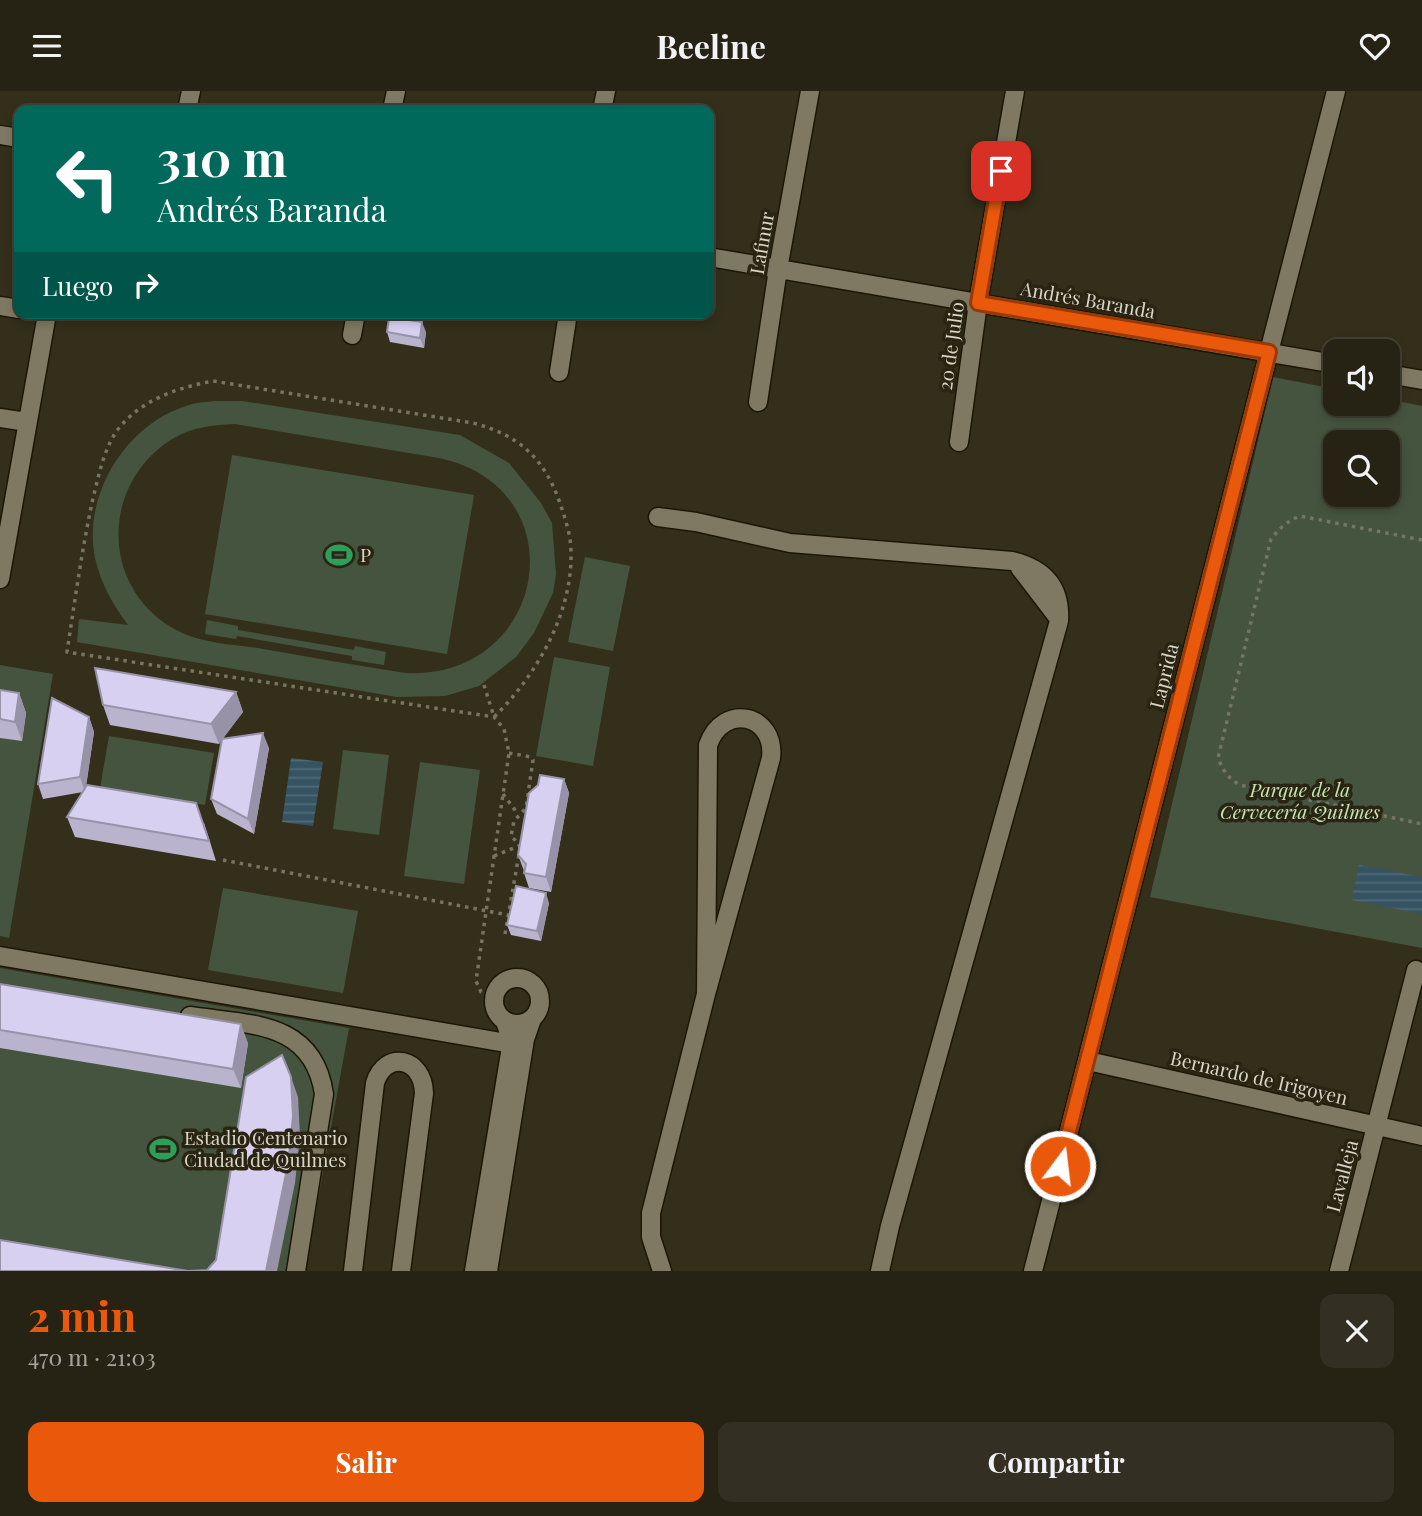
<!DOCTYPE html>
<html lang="es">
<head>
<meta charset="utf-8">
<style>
  body { margin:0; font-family:"Playfair Display",serif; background:#332f22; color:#f1f3f6; height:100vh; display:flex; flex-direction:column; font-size:26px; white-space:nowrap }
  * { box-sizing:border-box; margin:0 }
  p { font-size:23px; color:#a4a4a0 }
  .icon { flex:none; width:38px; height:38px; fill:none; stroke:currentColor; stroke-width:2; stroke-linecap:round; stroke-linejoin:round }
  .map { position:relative; height:1180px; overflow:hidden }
  .drawer { display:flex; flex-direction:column; background:#272314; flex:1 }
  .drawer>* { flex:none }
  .top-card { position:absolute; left:14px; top:14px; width:700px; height:214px; border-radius:14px; box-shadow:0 4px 10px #0003,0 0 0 2px #434034; background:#00695c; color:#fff; overflow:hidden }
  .controls { position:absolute; left:1323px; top:248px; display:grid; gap:14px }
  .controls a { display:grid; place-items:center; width:77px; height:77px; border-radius:14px; background:#272314; box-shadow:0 4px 10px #0003,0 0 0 2px #434034; font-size:35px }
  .pin { position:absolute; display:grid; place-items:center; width:60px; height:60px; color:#fff; margin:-30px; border-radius:14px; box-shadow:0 4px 10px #0006 }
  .me { position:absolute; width:77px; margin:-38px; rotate:15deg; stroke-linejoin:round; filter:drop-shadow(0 0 5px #0008) }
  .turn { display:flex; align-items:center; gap:24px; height:147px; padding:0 28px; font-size:32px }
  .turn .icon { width:91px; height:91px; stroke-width:2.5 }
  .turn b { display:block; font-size:49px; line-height:60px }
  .then { display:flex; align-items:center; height:66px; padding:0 28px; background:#0003; gap:14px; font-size:26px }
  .round { display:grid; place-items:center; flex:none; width:74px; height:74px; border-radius:14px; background:#332f22 }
  .overview { display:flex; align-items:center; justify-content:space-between; height:119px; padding:0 28px }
  h1 { font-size:42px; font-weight:700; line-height:52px; color:#ea580c }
  .button { display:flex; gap:14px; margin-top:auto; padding:14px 28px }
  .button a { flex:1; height:80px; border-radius:14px; background:#ea580c; color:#fff; font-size:28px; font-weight:700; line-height:80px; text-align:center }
  .button a+a { background:#332f22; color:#f1f3f6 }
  header { display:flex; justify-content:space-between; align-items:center; height:91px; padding:0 28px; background:#272314; font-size:32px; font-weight:700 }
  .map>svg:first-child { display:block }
  .green { fill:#45543e; fill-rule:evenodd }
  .water { fill:url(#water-rules) }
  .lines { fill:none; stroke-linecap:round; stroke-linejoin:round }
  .minor-casing { stroke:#1c1704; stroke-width:21 }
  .path { stroke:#787463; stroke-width:3.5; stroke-dasharray:3.5 5; stroke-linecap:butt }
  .minor { stroke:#7f7963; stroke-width:18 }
  .wall { fill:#bab3ce }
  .shaded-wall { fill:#9792a8 }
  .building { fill:#d8d0f0; stroke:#9792a8; stroke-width:2 }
  .route-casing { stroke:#983908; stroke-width:18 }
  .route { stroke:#ea580c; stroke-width:12 }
  .labels { text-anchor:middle; stroke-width:7; stroke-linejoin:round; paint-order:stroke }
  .street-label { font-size:19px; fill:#d8d5c9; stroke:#2a2512 }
  .poi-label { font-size:19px; fill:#d8d5c9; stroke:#2a2512; text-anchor:start }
  .park-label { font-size:19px; font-style:italic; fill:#c4e5b5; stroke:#2a2512 }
</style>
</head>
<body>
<header><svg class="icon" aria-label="menu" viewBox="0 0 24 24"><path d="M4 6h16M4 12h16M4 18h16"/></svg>Beeline<svg class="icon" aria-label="heart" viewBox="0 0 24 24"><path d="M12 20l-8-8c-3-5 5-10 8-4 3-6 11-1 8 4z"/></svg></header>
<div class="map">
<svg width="1422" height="1180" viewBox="0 0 1422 1180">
  <defs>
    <pattern id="water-rules" width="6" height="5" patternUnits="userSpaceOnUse" patternTransform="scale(1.75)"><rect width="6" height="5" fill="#355362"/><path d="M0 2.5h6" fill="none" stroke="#526b77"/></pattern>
  </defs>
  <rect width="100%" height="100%" fill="#342f1b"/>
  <path class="green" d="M1273 286 1335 298V313H1388V308L1422 315V857L1150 806ZM1335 352H1388V404H1335Z
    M216 310H242L460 344 509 372 541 412 552 432 556 483 553 502 534 542 516 566 479 595 445 605 397 606 77 551 79 528 128 534C113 514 101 493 95 467 82 403 127 332 189 314 197 311 207 311 216 310ZM235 333 439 367C580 397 548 589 405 582 356 574 307 566 258 557 229 553 197 552 171 536 99 492 102 390 174 347 193 336 213 334 235 333Z
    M232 364 474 404 447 563 205 523Z
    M585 466 630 475 613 560 568 551Z
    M207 529 238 535V539L354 559 355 555 386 561 384 574 352 569V565L237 545 236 548 205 543Z
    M554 566 610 576 593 675 536 665Z
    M0 574 53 583 9 847 0 845Z
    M109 645 214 662 205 714 100 697Z
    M343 659 389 664 379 744 333 738Z
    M420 671 480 679 464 793 404 785Z
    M223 797 358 820 343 902 208 879Z
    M0 877 349 937 305 1180H0Z"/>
  <path class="water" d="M291 667 323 671 313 735 282 731Z
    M1359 774 1422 786V823L1352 809Z"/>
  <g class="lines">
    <defs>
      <path id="minor" d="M187 19 191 0
        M392 19 396 0
        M602 19 606 0
        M0 44 19 47
        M709 166 1335 273
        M0 215 19 218
        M352 244 356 222
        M559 281 568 222
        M1388 283 1422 289
        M758 311 778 178 810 0
        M0 327 27 331
        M959 351 978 212 1015 0
        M658 426 696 431 790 452 1012 470C1045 478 1061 496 1059 530L890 1135 880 1180
        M1020 477 1056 524
        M0 488 47 223 42 222
        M0 865 524 955
        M494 910a23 23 0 1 1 46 0a23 23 0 1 1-46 0Z
        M190 925C249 934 313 929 324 1003L296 1180
        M1088 970 1422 1045
        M353 1180 375 992C385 959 423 966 424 1002L401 1180
        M474 1180 512 950 505 931
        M488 1180 525 948 532 928
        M662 1180 651 1146V1122L706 903 771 667C776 623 723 611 708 654L706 903
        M1033 1180 1336 0
        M1339 1180 1416 879"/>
    </defs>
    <use href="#minor" class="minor-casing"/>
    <path class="path" d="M1422 449 1300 425C1287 430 1280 437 1271 448L1218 667C1223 680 1228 687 1240 694L1422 733
      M484 594 494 626C539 582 578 513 570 448 568 436 564 424 560 412 544 367 519 344 473 332L213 290C177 297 139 309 116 341 103 361 99 384 93 407 82 458 75 509 67 561L494 626 504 638 509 662 476 890 481 901 493 906
      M509 662 531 666 533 669 526 717 514 730 511 745 521 755
      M503 703 518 723
      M494 765 521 754
      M223 769 508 824
      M505 843 519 763"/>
    <use href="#minor" class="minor"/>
  </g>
  <path class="wall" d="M387 241H426L424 257 390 251Z
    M0 599 19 602 26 622 22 650 0 647Z
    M236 601 243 621 222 648 269 657 254 743 217 723 211 708 222 648 219 653 110 634 103 614Z
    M89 626 94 641 86 696 204 732 216 770 75 746 67 726 83 701 43 708 38 693Z
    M564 688 569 702 551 801 529 797 524 782V780L518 764 538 694Z
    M549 812 541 850 511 844 507 834Z
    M0 893 248 952 241 997 0 957Z"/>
  <path class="shaded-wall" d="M422 231 426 241 424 257 420 247Z
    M236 601 243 621 219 653 211 633Z
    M19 602 26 622 22 650 15 631Z
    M89 626 94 641 85 701 80 686Z
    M263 642 269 657 254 743 248 728Z
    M564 688 569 702 551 801 546 786Z
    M546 802 549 812 541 850 537 840Z
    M241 933 248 952 241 997 233 978Z
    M291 986 298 1006 300 1045 295 1092 277 1180H266Z"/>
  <path class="building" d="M389 226 422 231 420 247 387 241Z
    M95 577 236 601 211 633 103 614Z
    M0 599 19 602 15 631 0 628Z
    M52 607 89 626 80 686 38 693Z
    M263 642 248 728 211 708 222 648Z
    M540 684 564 688 546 786 524 782 526 773 518 764 529 702 538 694Z
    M87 694 196 712 209 750 67 726Z
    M516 795 546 802 537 840 507 834Z
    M0 893 241 933 233 978 0 939Z
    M282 964 291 986 293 1025 288 1073 266 1180H0V1149L188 1180 207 1179 216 1169 246 986Z"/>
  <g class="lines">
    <defs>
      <path id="route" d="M1001 80 978 212 1269 261 1060 1075"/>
    </defs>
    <use href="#route" class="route-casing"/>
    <use href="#route" class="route"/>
  </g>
  <defs>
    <symbol id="stadium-bare" viewBox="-9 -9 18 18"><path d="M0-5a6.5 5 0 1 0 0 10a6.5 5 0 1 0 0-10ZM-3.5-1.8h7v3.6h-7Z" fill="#2e9e5b" stroke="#2a2512" stroke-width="2.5" paint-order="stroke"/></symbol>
  </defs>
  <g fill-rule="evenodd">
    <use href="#stadium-bare" x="320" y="445" width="38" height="38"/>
    <use href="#stadium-bare" x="144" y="1039" width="38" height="38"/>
  </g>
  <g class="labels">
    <g class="street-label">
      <text transform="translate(762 152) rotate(-80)" y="7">Lafinur</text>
      <text transform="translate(1088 209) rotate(10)" y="7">Andrés Baranda</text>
      <text transform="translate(951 255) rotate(-82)" y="7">20 de Julio</text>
      <text transform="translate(1164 585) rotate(-76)" y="7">Laprida</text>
      <text transform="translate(1259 987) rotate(13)" y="7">Bernardo de Irigoyen</text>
      <text transform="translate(1342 1085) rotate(-75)" y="7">Lavalleja</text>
    </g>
    <g class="poi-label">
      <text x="360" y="471">P</text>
      <text x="184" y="1054">Estadio Centenario<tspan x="184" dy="22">Ciudad de Quilmes</tspan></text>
    </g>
    <g class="park-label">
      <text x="1300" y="706">Parque de la<tspan x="1300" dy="22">Cervecería Quilmes</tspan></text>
    </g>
  </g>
</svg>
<div class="controls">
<a><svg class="icon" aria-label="sound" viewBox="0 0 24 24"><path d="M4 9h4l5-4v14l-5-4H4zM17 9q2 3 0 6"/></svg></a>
<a><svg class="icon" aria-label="search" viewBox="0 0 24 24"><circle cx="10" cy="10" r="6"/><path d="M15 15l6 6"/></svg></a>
</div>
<div class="pin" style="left:1001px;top:80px;background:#d93025"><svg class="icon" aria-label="arrive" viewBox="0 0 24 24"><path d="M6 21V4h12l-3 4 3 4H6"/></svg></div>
<svg class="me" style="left:1060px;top:1075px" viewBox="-20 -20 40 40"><circle r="17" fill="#ea580c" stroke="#fff" stroke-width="3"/><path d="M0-11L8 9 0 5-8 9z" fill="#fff"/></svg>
<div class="top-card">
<div class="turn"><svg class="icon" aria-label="left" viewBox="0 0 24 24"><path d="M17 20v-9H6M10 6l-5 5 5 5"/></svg><div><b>310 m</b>Andrés Baranda</div></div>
<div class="then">Luego<svg class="icon" aria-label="right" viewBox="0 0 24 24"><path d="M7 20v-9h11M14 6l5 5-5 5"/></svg></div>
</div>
</div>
<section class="drawer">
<div class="overview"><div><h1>2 min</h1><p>470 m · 21:03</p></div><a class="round"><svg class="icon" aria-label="close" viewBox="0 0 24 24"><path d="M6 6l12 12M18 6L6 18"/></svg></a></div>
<div class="button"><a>Salir</a><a>Compartir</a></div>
</section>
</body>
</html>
